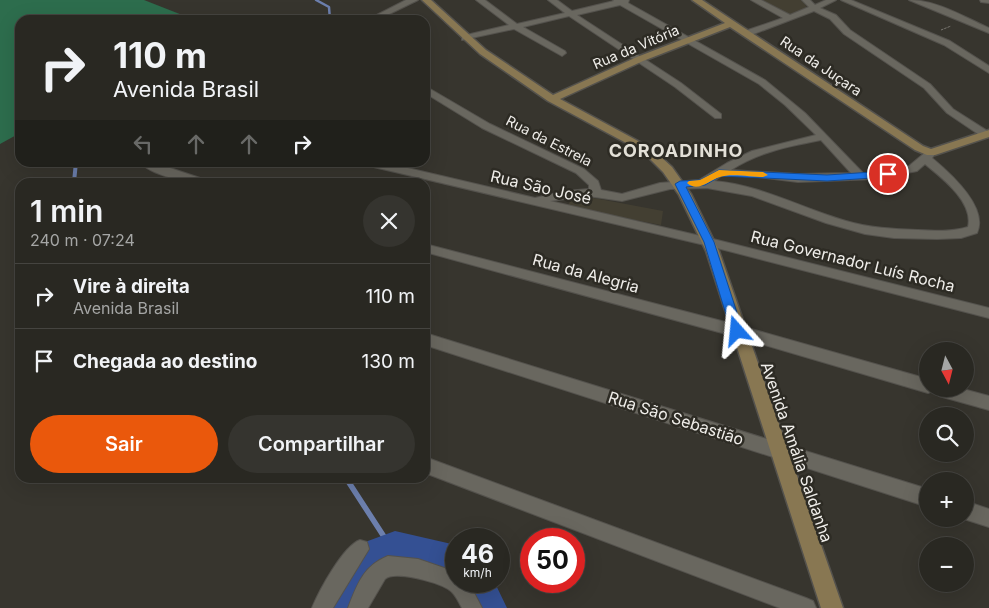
<!DOCTYPE html>
<html lang="pt">
<head>
<meta charset="utf-8">
<style>
  body { margin:0; font-family:Inter,sans-serif; background:#35342f; color:#f1f3f6; height:100vh; display:flex; flex-direction:column; font-size:19px; white-space:nowrap }
  * { box-sizing:border-box; margin:0 }
  p { font-size:16px; color:#a5a6a5 }
  .icon { flex:none; width:28px; height:28px; fill:none; stroke:currentColor; stroke-width:2; stroke-linecap:round; stroke-linejoin:round }
  .map { position:relative; flex:1; overflow:hidden }
  .sheet { position:absolute; left:15px; top:178px; width:415px; height:305px; display:flex; flex-direction:column; background:#292822; border-radius:15px; box-shadow:0 5px 20px #0002,0 0 0 1px #454440 }
  .sheet>* { flex:none }
  .hud { position:absolute; left:15px; top:15px; width:415px; height:152px; border-radius:15px; box-shadow:0 5px 20px #0002,0 0 0 1px #454440; background:#292822; color:#f1f3f6; overflow:hidden }
  .needle { width:32px; rotate:173deg }
  .fabs { position:absolute; left:919px; top:342px; display:grid; gap:10px }
  .fabs a { display:grid; place-items:center; width:55px; height:55px; border-radius:50%; background:#292822; box-shadow:0 5px 20px #0002,0 0 0 1px #454440; font-size:25px }
  .speed { position:absolute; left:445px; top:528px; display:flex; gap:10px; font-size:25px; font-weight:700; text-align:center }
  .speed>* { display:grid; place-content:center; width:65px; height:65px; border-radius:50%; background:#292822; box-shadow:0 5px 20px #0002,0 0 0 1px #454440; line-height:1 }
  .speed small { font-size:12px; font-weight:400 }
  .speed .limit { border:8px solid #d22; background:#fff; color:#111 }
  .pin { position:absolute; display:grid; place-items:center; width:42px; height:42px; color:#fff; margin:-21px; border:2px solid #fff; border-radius:50%; box-shadow:0 1px 5px #0007 }
  .me { position:absolute; width:55px; margin:-28px; rotate:342deg; stroke-linejoin:round; filter:drop-shadow(0 0 4px #0008) }
  .turn { display:flex; align-items:center; gap:18px; height:105px; padding:0 15px; font-size:22px }
  .turn .icon { width:65px; height:65px; stroke-width:2.5 }
  .turn b { display:block; font-size:35px; line-height:42px }
  .lanes { display:flex; align-items:center; height:48px; padding:0 15px; background:#0003; justify-content:center; gap:25px; direction:ltr }
  .lanes .off { opacity:.35 }
  .round { display:grid; place-items:center; flex:none; width:52px; height:52px; border-radius:26px; background:#35342f }
  .headline { display:flex; align-items:center; justify-content:space-between; height:85px; padding:0 15px }
  h1 { font-size:30px; font-weight:600; line-height:38px }
  .cta { display:flex; gap:10px; margin-top:auto; padding:10px 15px }
  .cta a { flex:1; height:58px; border-radius:30px; background:#ea580c; color:#fff; font-size:20px; font-weight:600; line-height:58px; text-align:center }
  .cta a+a { background:#35342f; color:#f1f3f6 }
  ul { padding:0; list-style:none }
  li { display:flex; align-items:center; gap:15px; height:65px; padding:0 15px; border-top:1px solid #454440 }
  li div { flex:1 }
  li b { display:block; font-size:19px }
  li em { font-style:normal }
  .map>svg:first-child { display:block }
  .built { fill:#433f32 }
  .green { fill:#2d6d4d }
  .lines { fill:none; stroke-linecap:round; stroke-linejoin:round }
  .stream-far2 { stroke:#6c7fad; stroke-width:2.5 }
  .stream-far1 { stroke:#6c7fad; stroke-width:4 }
  .stream { stroke:#6c7fad; stroke-width:5.5 }
  .river { fill:#345093; fill-rule:evenodd }
  .street-casing { stroke:#54524d; stroke-width:2 }
  .secondary-casing { stroke:#54524d; stroke-width:3 }
  .path { stroke:#797771; stroke-width:1; stroke-dasharray:2.5 1; stroke-linecap:butt }
  .street { fill:#69675f; fill-rule:evenodd }
  .secondary { fill:#887752; fill-rule:evenodd }
  .route { fill:#1a73e8; stroke:#114b97 }
  .slow { fill:#f59e0b }
  .labels { text-anchor:middle; stroke-width:5; stroke-linejoin:round; paint-order:stroke }
  .far-street-label { font-size:14px; fill:#efede9; stroke:#2d2b24 }
  .street-label { font-size:16px; fill:#efede9; stroke:#2d2b24 }
  .far-district-label { font-size:18px; font-weight:bold; letter-spacing:1px; fill:#e3e0d7; stroke:#2d2b24 }
</style>
</head>
<body>
<div class="map">
<svg width="989" height="608" viewBox="0 0 989 608">
  <rect width="100%" height="100%" fill="#37352e"/>
  <path class="built" d="M760 0H803L807 8 789 15Z
    M583 196 663 211 661 225 568 207 571 198Z"/>
  <path class="green" d="M0 0H144L195 20H20V133L0 144Z"/>
  <g class="lines">
    <path class="stream-far2" d="M316 0 329 7 330 20"/>
    <path class="stream-far1" d="M74 182 76 162"/>
    <path class="stream" d="M346 478 392 549"/>
    <path class="river" d="M395 531 456 545V581L442 575 395 565 381 570 360 608H322L327 595 357 545Z
      M456 581H494L507 608H469Z"/>
    <defs>
      <path id="street" d="M406 0H418L377 20H367Z
        M476 0H485L517 24 565 13 548 0H557L572 11 614 1 613 0H629L628 3 765 80 805 113 863 173H877L909 166 927 151H935L936 153 932 158C950 173 989 207 977 233L961 238 937 239 894 238 865 234 826 223 752 196 707 188 670 189 622 201 588 196 550 201 709 238 989 308V318L709 246 361 164 360 162H382L535 198 566 191 589 189V185L576 173 482 128 425 93V86L490 124 584 169 598 181 601 190 622 194 660 183 699 180 727 163 752 151 816 135 785 105 759 84 620 5 577 15 681 83 721 114V118H715L675 87 569 16 523 27 565 51 566 53 562 56 514 29 462 40V36L509 25ZM821 140 851 173 798 174 731 170C758 152 790 146 821 140ZM925 164C942 178 974 202 968 227 952 232 934 231 918 230 894 229 869 228 846 221 801 208 760 185 714 181L721 176H751L798 182 877 179 917 171Z
        M751 0H761L790 15 809 7 802 0H810L815 5 826 0H836L820 8 836 15 850 30 930 84 953 109 989 132V136H981L947 113 924 88 844 34 830 19 814 11 751 35H745V31L783 18Z
        M841 0H851L950 41 989 66V73L944 45Z
        M909 0C937 0 964 17 989 28V33Z
        M980 0H989V3L981 2Z
        M140 162H152L203 179 205 182C189 184 150 175 140 162Z
        M425 244 737 325 928 379V389H963L989 396V410L939 396 932 391 928 393 737 337 425 252Z
        M425 333 928 489V507L425 345Z
        M425 457 806 598 813 601 816 608H780L425 473Z
        M965 501 989 509V527L964 519Z
        M360 540 367 542 369 549 333 608H312C319 591 343 546 360 540Z
        M388 556 418 559 456 572V581H468L482 608H462C458 601 455 593 448 589 437 582 394 570 385 579L368 608H348C357 585 363 566 388 556Z"/>
      <path id="secondary" d="M422 0H431L486 50 553 95 637 57 725 23 692 0H702L923 146 931 149 989 130V137L935 155H927L915 150 730 27 643 61 560 99 651 148 672 167 691 194 719 251 843 608H821L706 251 679 195 663 172 643 152 548 101 480 54Z"/>
    </defs>
    <use href="#street" class="street-casing"/>
    <use href="#secondary" class="secondary-casing"/>
    <path class="path" d="M941 30 951 26"/>
    <use href="#street" class="street"/>
    <use href="#secondary" class="secondary"/>
  </g>
  <path class="route" d="M719 170 827 175 888 171 893 174 888 177 827 181 721 176 705 185 686 187 714 242 743 331 741 335H733L731 331 704 242 675 184 680 181 700 180Z"/>
  <path class="slow" d="M719 170 763 172 768 175 763 177C752 177 730 173 720 177 709 180 698 193 687 183L689 181 700 180Z"/>
  <g class="labels">
    <g class="far-street-label">
      <text transform="translate(636 47) rotate(-23)" y="5">Rua da Vitória</text>
      <text transform="translate(821 66) rotate(34)" y="5">Rua da Juçara</text>
      <text transform="translate(549 141) rotate(27)" y="5">Rua da Estrela</text>
    </g>
    <g class="street-label">
      <text transform="translate(541 187) rotate(13)" y="6">Rua São José</text>
      <text transform="translate(853 261) rotate(14)" y="6">Rua Governador Luís Rocha</text>
      <text transform="translate(586 273) rotate(15)" y="6">Rua da Alegria</text>
      <text transform="translate(676 418) rotate(18)" y="6">Rua São Sebastião</text>
      <text transform="translate(797 452) rotate(71)" y="6">Avenida Amália Saldanha</text>
    </g>
    <g class="far-district-label">
      <text x="676" y="157">COROADINHO</text>
    </g>
  </g>
</svg>
<div class="fabs">
<a><svg class="needle" viewBox="-14 -14 28 28"><path d="M0-13l5 13h-10z" fill="#e53935"/><path d="M0 13l5-13h-10z" fill="#a5a6a5"/></svg></a>
<a><svg class="icon" aria-label="search" viewBox="0 0 24 24"><circle cx="10" cy="10" r="6"/><path d="M15 15l6 6"/></svg></a>
<a>+</a>
<a>−</a>
</div>
<div class="speed"><div>46<small>km/h</small></div><div class="limit">50</div></div>
<div class="pin" style="left:888px;top:174px;background:#d93025"><svg class="icon" aria-label="arrive" viewBox="0 0 24 24"><path d="M6 21V4h12l-3 4 3 4H6"/></svg></div>
<svg class="me" style="left:737px;top:331px" viewBox="-20 -20 40 40"><path d="M0-17L14 15 0 8-14 15z" fill="#1a73e8" stroke="#fff" stroke-width="4"/></svg>
<div class="hud">
<div class="turn"><svg class="icon" aria-label="right" viewBox="0 0 24 24"><path d="M7 20v-9h11M14 6l5 5-5 5"/></svg><div><b>110 m</b>Avenida Brasil</div></div>
<div class="lanes"><svg class="icon off" aria-label="left" viewBox="0 0 24 24"><path d="M17 20v-9H6M10 6l-5 5 5 5"/></svg><svg class="icon off" aria-label="ahead" viewBox="0 0 24 24"><path d="M12 20V5M6 11l6-6 6 6"/></svg><svg class="icon off" aria-label="ahead" viewBox="0 0 24 24"><path d="M12 20V5M6 11l6-6 6 6"/></svg><svg class="icon" aria-label="right" viewBox="0 0 24 24"><path d="M7 20v-9h11M14 6l5 5-5 5"/></svg></div>
</div>
<section class="sheet">
<div class="headline"><div><h1>1 min</h1><p>240 m · 07:24</p></div><a class="round"><svg class="icon" aria-label="close" viewBox="0 0 24 24"><path d="M6 6l12 12M18 6L6 18"/></svg></a></div>
<ul>
<li><svg class="icon" aria-label="right" viewBox="0 0 24 24"><path d="M7 20v-9h11M14 6l5 5-5 5"/></svg><div><b>Vire à direita</b><p>Avenida Brasil</p></div><em>110 m</em></li>
<li><svg class="icon" aria-label="arrive" viewBox="0 0 24 24"><path d="M6 21V4h12l-3 4 3 4H6"/></svg><div><b>Chegada ao destino</b></div><em>130 m</em></li>
</ul>
<div class="cta"><a>Sair</a><a>Compartilhar</a></div>
</section>
</div>
</body>
</html>
